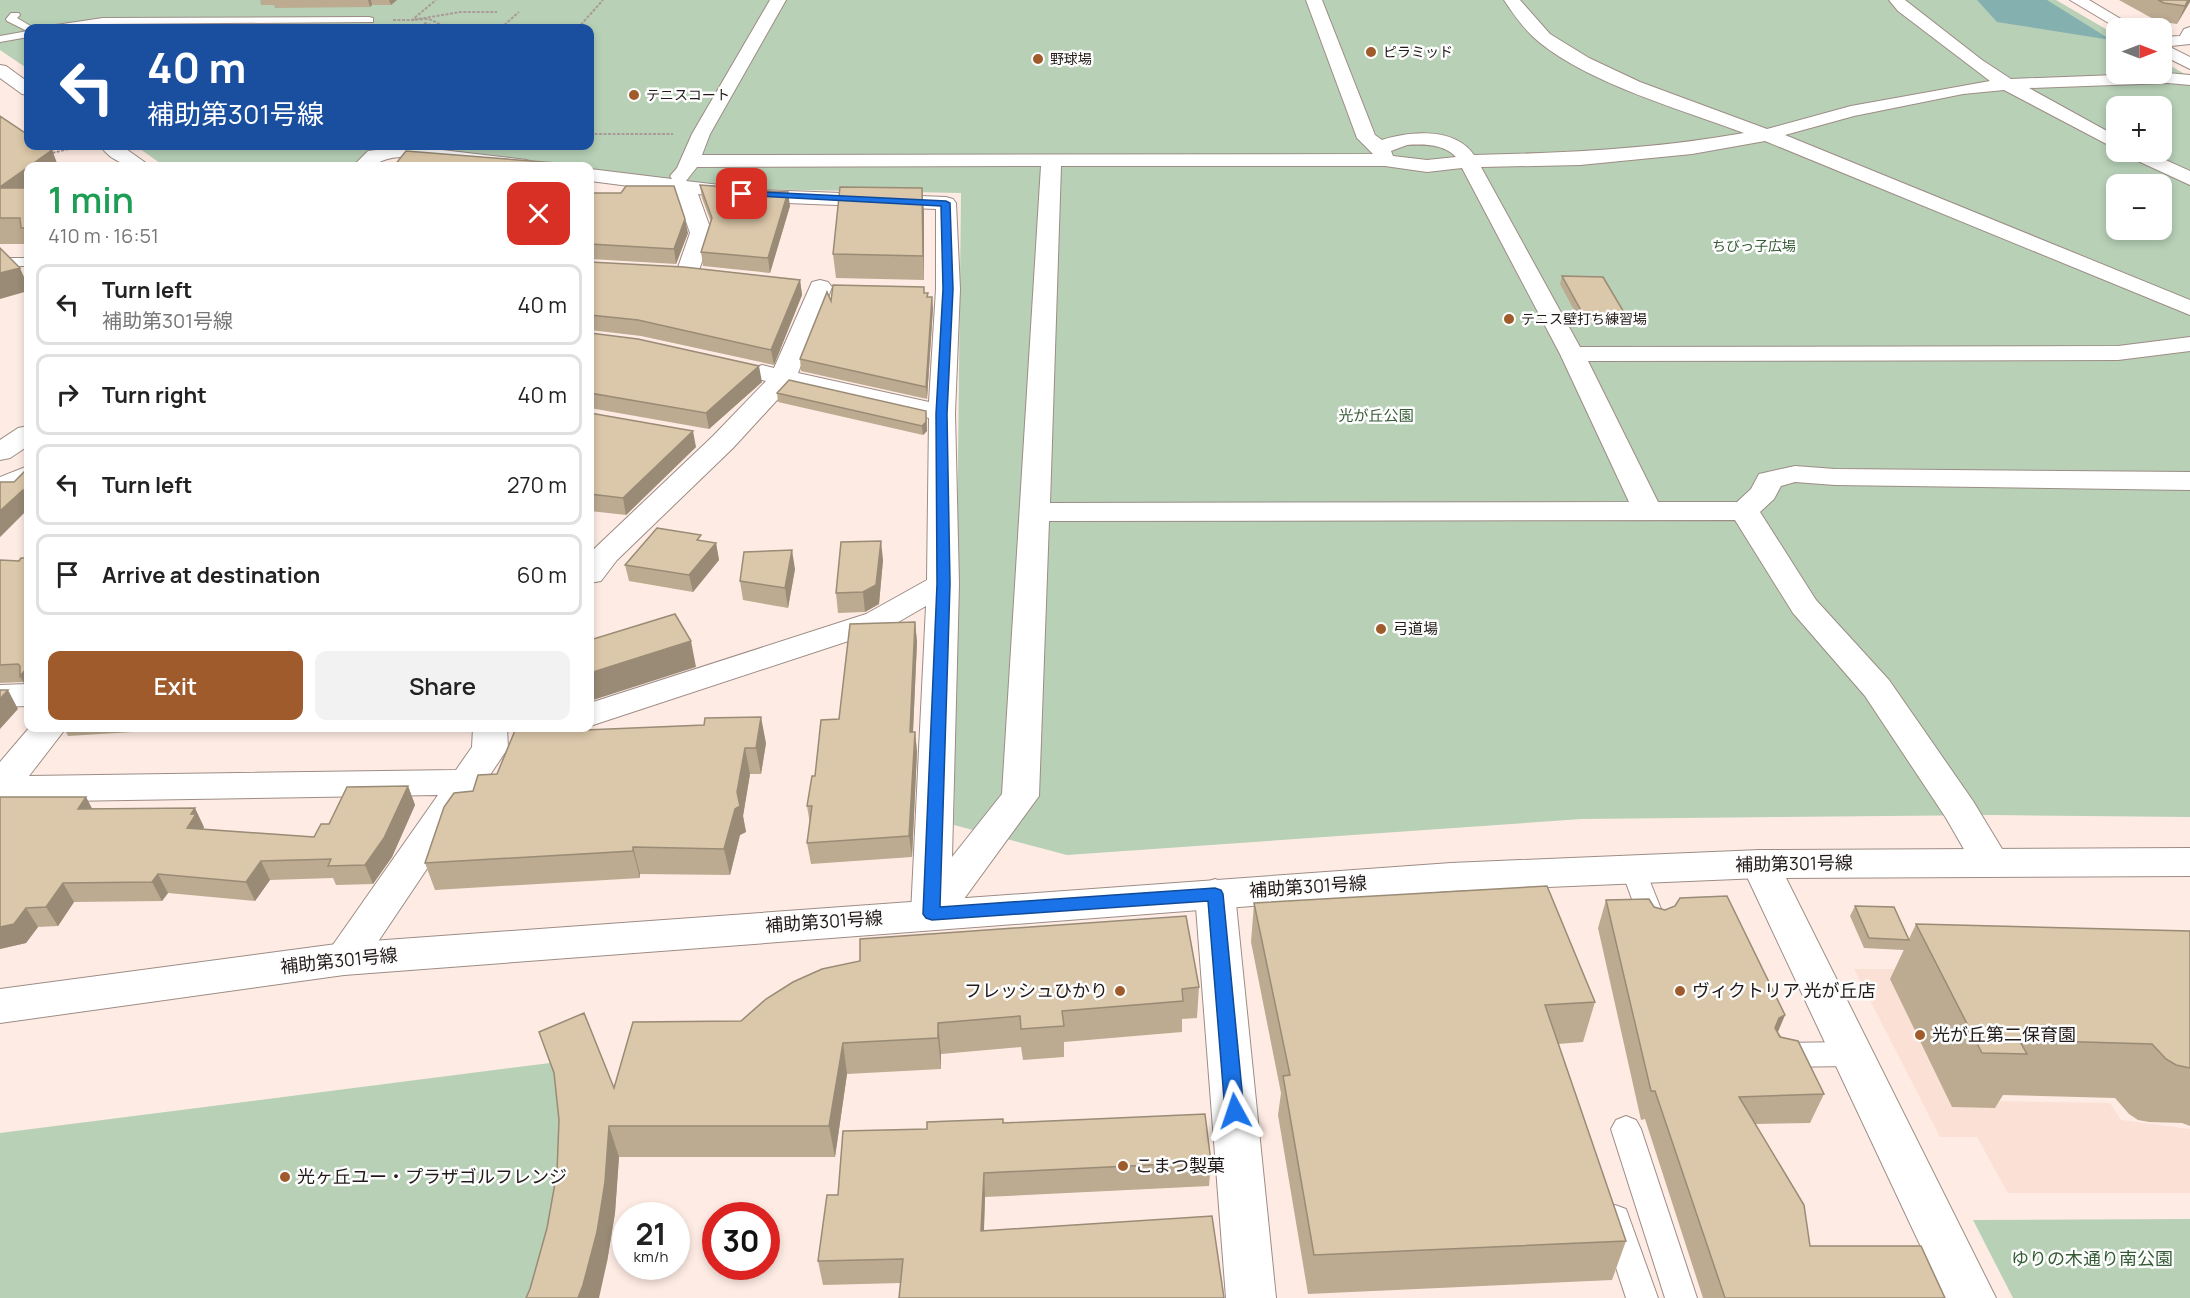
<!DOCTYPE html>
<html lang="en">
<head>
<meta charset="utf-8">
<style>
  body { margin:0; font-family:Manrope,"Noto Sans JP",sans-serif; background:#f2f2f2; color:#222; height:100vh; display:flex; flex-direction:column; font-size:22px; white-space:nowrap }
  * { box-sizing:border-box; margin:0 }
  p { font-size:20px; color:#767676 }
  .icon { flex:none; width:33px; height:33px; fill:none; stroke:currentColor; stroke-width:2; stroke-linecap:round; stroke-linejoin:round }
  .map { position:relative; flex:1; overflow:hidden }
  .panel { position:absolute; left:24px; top:162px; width:570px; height:570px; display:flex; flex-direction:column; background:#fff; border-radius:12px; box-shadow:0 3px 9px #0003 }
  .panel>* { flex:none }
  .banner { position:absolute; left:24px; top:24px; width:570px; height:126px; border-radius:12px; box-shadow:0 3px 9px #0003; background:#1a4fa0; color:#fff; overflow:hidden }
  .needle { width:39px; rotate:90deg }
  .controls { position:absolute; left:2106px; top:18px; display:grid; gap:12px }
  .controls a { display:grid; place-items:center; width:66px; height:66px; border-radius:12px; background:#fff; box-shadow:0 3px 9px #0003; font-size:30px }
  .speed { position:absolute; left:612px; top:1202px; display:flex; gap:12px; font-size:30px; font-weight:700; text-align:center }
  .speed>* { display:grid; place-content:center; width:78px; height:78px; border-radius:50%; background:#fff; box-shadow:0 3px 9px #0003; line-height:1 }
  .speed small { font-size:15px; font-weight:400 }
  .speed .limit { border:9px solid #d22; background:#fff; color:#111 }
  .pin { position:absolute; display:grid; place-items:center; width:51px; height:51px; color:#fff; margin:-26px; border-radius:12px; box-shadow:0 3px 9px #0006 }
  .me { position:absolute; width:66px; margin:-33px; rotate:355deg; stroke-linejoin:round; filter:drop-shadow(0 0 4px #0008) }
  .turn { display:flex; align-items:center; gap:21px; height:126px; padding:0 24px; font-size:27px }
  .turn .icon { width:78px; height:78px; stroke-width:2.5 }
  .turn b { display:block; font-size:42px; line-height:51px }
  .round { display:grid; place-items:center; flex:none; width:63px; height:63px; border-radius:12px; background:#f2f2f2 }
  .head { display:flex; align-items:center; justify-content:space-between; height:102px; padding:0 24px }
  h1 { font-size:36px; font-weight:600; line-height:45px; color:#1e9e55 }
  .cta { display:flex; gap:12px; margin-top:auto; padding:12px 24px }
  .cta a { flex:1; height:69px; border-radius:12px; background:#9f5b2b; color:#fff; font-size:24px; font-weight:600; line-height:69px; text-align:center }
  .cta a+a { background:#f2f2f2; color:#222 }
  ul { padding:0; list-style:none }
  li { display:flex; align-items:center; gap:18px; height:81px; margin:0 12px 9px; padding:0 12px; border:3px solid #e0e0e0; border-radius:12px }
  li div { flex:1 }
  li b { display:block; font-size:22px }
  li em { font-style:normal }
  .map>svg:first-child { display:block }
  .built { fill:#fae0d5 }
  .green { fill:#b7d0b6; fill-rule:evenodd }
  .water { fill:#85b0b0 }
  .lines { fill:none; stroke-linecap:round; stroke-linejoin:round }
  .lane-casing { stroke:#9d8c85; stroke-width:2 }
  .street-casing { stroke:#9d8c85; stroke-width:2 }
  .secondary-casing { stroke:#9d8c85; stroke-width:2 }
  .path { stroke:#a99b96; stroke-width:2; stroke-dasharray:3 1.5; stroke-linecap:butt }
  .lane { fill:#fff; fill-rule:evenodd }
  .street { fill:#fff; fill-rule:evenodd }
  .secondary { fill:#fff; fill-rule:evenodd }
  .wall { fill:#bcab91 }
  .shaded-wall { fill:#998b76 }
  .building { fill:#dbc7a9; stroke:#998b76; stroke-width:1.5 }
  .route { fill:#1a73e8; stroke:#114b97; stroke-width:1.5 }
  .poi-dot { fill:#9f5b2b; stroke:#fdfdfd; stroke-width:2 }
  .labels { text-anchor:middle; stroke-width:5; stroke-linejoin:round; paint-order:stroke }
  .far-poi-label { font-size:14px; fill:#211a18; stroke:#fdfdfd; text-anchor:start }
  .far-park-label { font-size:14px; fill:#345b34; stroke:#fdfdfd }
  .park-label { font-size:15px; fill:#345b34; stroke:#fdfdfd }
  .poi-label { font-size:15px; fill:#211a18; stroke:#fdfdfd; text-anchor:start }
  .near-street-label { font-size:18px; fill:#211a18; stroke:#fdfdfd }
  .near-poi-label { font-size:18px; fill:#211a18; stroke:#fdfdfd; text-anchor:start }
  .near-park-label { font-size:18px; fill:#345b34; stroke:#fdfdfd }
</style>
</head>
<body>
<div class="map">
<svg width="2190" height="1298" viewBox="0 0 2190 1298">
  <rect width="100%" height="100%" fill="#feece4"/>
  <path class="built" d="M1854 969H1916L1987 1101 2110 1103 2121 1120 2190 1129V1193H2008L1977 1137H1940Z"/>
  <path class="green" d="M0 0H2056L2116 35V74H2162V61L2190 77V817L1993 815 1582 819 1067 855 954 825 961 193 743 189 590 171V166H550L373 146 355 166H164L136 146H590V28H28V69L0 50ZM2116 106H2162V152H2116ZM2116 184H2162V230H2116Z
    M550 1063 565 1104 548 1298H0V1133Z
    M2190 1219V1298H2013L1973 1220Z"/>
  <path class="water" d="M1977 0H2047L2111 40 1997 22Z"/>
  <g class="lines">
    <defs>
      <path id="lane" d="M11 13H19L20 15 17 18 34 28 25 30 7 21 6 19Z
        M369 17 373 18V22L103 24 73 28H51L56 25 103 18Z
        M28 31V37L0 42V36Z
        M0 258H28V266H0Z
        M1633 860 1642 863 1645 869 1667 924 1663 931 1654 934 1645 931 1641 924 1621 869 1624 863Z
        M1851 1042 1861 1046 1865 1054 1861 1062 1851 1066 1779 1067 1769 1063 1765 1055 1769 1047 1779 1043Z
        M1626 1116 1636 1120 1641 1129 1697 1298H1665L1611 1129 1616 1120Z
        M1615 1205 1626 1209 1658 1298H1626L1600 1219 1604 1209Z"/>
      <path id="street" d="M770 0H786L710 134 702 155 1373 154 1357 138 1306 0H1322L1375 135 1382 140C1410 131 1455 127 1474 155 1567 153 1653 149 1744 133 1683 110 1590 84 1539 42 1525 31 1514 15 1504 0H1520L1550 34 1589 58 1640 82 1767 129 1851 106 1990 81 1898 11 1889 0H1905L1982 60 2011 79 2168 73 2190 75V85L2168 83 2029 88 2116 136V149L2004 90 1963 94 1854 116 1785 135 2190 300V315L1765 141 1692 154 1580 165 1481 167 1580 347 2118 346 2190 337V351L2118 360 1588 361 1658 502H1737L1751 489 1759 474 1795 466 1835 469 2190 472V490L1835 485 1795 482 1781 486 1774 499 1760 512 1816 600 1889 680 1973 801 2010 862 2005 872 1991 876 1977 872 1946 818 1865 696 1793 613 1735 520 1049 521 1039 796 945 925 931 929 917 925 911 914 926 606 888 628 590 726V703L866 614 927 580 929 418 789 387 733 448 617 560 601 581 590 583V555L595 548 713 436 766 381 753 378 749 373 753 368 762 365 774 368 812 282 820 280 828 282 832 287 798 373 929 402 936 289V209L761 202 698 194 712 233 698 273 695 278 687 280 679 278 676 273 690 233 676 192 590 181V169L672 179 670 176 677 168 692 134ZM1407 145C1424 144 1444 144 1456 157L1427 160 1393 156 1391 151ZM1041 166 1002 794 952 857 959 584 955 413 960 289 956 203 953 199 946 197 761 190 686 181 697 167ZM1061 166H1385L1427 172 1462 168 1560 354 1629 502 1050 503Z
        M2190 27V44L2162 47V37L2180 36 2184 29Z
        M408 146 526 160 533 162 536 166C518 168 497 168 479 166 452 163 395 147 374 166H353L368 151Z
        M2124 152H2148L2190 171V185L2127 156Z
        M28 466V485L0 497V477Z
        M28 684V706L0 707V685Z
        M29 728H66L29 776 456 770 472 747 473 728H507L508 748 359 970 344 975 329 970 323 959 438 795 0 802V762Z
        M1760 850 1774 854 1996 1298H1945L1741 864 1746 854Z
        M1215 879 1229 884 1235 894 1276 1298H1226L1195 894 1201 884Z"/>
      <path id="secondary" d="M2070 0H2089L2136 28H2117Z
        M2162 43 2190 57V69L2162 55Z
        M0 65 6 66 28 82V95L22 94 0 78Z
        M101 146H122L150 166C132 168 110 162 101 146Z
        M28 426V446L10 458 0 460V440L18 428Z
        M2190 848V876L1760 878 1451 891 344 975 0 1023V989L344 943 1451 863 1760 850Z"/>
    </defs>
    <use href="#lane" class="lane-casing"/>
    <use href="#street" class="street-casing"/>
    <use href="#secondary" class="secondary-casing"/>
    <path class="path" d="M393 20H412L436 0
      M424 23 442 28
      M448 28 429 19 412 20 460 12H497
      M501 28 519 12
      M578 28 603 0
      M590 134H673
      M48 154 81 146
      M55 165 81 166"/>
    <use href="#lane" class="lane"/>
    <use href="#street" class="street"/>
    <use href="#secondary" class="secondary"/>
  </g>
  <path class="wall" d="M260 0H397L391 5H372L370 7 275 8 274 5H261Z
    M2119 0H2190L2177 24 2157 21Z
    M0 116 52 150 58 166H28V246V244H0Z
    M700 185 732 195 790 206 770 273 703 266 701 252 711 222 702 198Z
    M590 193 688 233 676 264 590 259Z
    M924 211V280L836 278 833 254Z
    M590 262 800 280 802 295 774 365 641 336 590 330Z
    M1562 276 1625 314 1624 323H1581L1560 284Z
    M928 293V297L933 308 927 399 801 371 800 359 831 301Z
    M590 333 762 382 709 429 590 408Z
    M777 393 927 420V431L923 435 778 402Z
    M590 413 696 447 626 515 590 511Z
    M28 468V509L0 537V482H14Z
    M716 543 719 560 693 592 629 581 625 565Z
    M0 560 23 682 0 683Z
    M883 560 879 604 865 612 838 613 836 593Z
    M795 569 788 608 743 600 740 581Z
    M915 622 917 642 913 732H915L917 752 912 857 811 864 807 843 810 824 807 806 815 776 839 719Z
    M64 728H136L133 732 68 736Z
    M516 728H579L578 730 766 743 761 774H750L743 816 746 832 740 835 730 875 640 874V878L435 890 425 863 473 791 497 774Z
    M408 786 415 805 392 857 373 884 336 885 333 878 270 880 255 901 168 893 162 901 74 902 58 926 38 927 26 943 0 949V797H86L92 809 204 827 203 829 314 837 329 824Z
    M1606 900 1654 907 1785 1015 1778 1032 1824 1094 1810 1123 1755 1124 1810 1246 1945 1298H1703L1645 1119 1641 1120 1598 928Z
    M1254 903 1595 1002 1583 1042 1558 1044 1626 1241 1612 1280 1308 1294 1278 1115 1281 1093 1251 942Z
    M1855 906 1909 940 1904 950 1864 948 1850 916Z
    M1916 924 2190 931V1126L2182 1123 2149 1122 2138 1120 2129 1114 2115 1098 2003 1095 1995 1108 1952 1107 1890 979Z
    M1199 987 1197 1018 1182 1019V1032L1064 1042V1057L1023 1060 1021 1047 941 1054V1069L847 1074 835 1157H619L615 1213 607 1262 530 1289 547 1228 557 1172 559 1120 614 1088 741 1021Z
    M1004 1123 1211 1162 1209 1186 985 1197 984 1231 901 1283 823 1285 818 1261 838 1195 927 1129Z"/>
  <path class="shaded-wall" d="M368 0H371L372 5 370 7Z
    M389 0H397L391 5Z
    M2188 0H2190V2L2177 24 2185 6Z
    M52 150 58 166H29Z
    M28 167V200L0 187Z
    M922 188 924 211V280L923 256Z
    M788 192 790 206 770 273 768 258Z
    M685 219 688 233 676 264 674 249Z
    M20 268 28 286V291L0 299V273Z
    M800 280 802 295 774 365 771 350Z
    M932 297 933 308 927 399 926 387Z
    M759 366 762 382 709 429 706 413Z
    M926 411 927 431 923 435 922 426Z
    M693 431 696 447 626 515 623 498Z
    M23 490 28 501V509L0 537V511Z
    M881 541 883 560 879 604 865 612 863 592Z
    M716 543 719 560 693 592 689 575Z
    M792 550 795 569 788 608 785 588Z
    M915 622 917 642 912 753 910 732Z
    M691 641 696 667 590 701V673Z
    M28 667V691L20 676Z
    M8 690 18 709 0 729V699Z
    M761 717 766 743 761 774 756 748Z
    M562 728H579L568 757 561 731Z
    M915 732 917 752 912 857 909 836Z
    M745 748 750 774 743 816 746 832 740 835 730 875 724 849 737 792Z
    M408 786 415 805 392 857 373 884 365 865Z
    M86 797 96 816 78 809Z
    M195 808 204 827 203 829 187 828 191 814Z
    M633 847 640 874V878L633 851Z
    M261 861 270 880 255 901 246 882Z
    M158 874 168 893 162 901 152 882Z
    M63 883 74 902 58 926 46 907Z
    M26 908 38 927 26 943 0 949V927Z
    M1785 1015 1773 1043 1767 1046 1779 1018Z
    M938 1023 941 1054V1069L938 1038Z
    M843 1043 847 1074 835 1157 829 1126Z
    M609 1126 619 1157 615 1213 607 1262 599 1298H578Z
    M984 1173 985 1197 983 1255 981 1231Z"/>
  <path class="building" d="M2158 0H2188L2185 6 2164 3Z
    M0 116 28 135V146H44L52 150 0 187Z
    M406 151 569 164 568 166H394Z
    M700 185 728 187 732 195 768 191 788 192 768 258 701 252 712 218Z
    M626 186H674L685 219 674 249 590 244V193H621Z
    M840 187 922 188 923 256 833 254Z
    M0 188H28V228H21L20 218H0Z
    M0 248 20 268 0 273Z
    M590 262 684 267 800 280 771 350 638 320 590 315Z
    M1562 276 1603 277 1625 314H1583Z
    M833 285 924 287V293H928L927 297H932L926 387 800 359 827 292 831 301Z
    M590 333 638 339 759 366 706 413 590 393Z
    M789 380 926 411V422L922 426 777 393Z
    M590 413 693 431 623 498 590 494Z
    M28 468V490H23L0 511V482H14Z
    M657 528 701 535 697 540 716 543 689 575 625 565Z
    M881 541 876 585 863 592 836 593 841 542Z
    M792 550 785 588 740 581 744 552Z
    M21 558H28V667L20 676V666L18 664 0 665V560L19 561Z
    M675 614 691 641 590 673V640Z
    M915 622 910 732H915L909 836 807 843 812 806H807L812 776H815L821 720 839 719 850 624Z
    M0 690H8L0 699Z
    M761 717 756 748H745L737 792 740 806 735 809 724 849 633 847V851L425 863 444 807 454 793 473 791 478 775 497 774 516 728H562L561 731 704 725 705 718Z
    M408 786 384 838 365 865 328 866 331 859 261 861 246 882 158 874 152 882 63 883 46 907 26 908 14 924 0 927V797H86L78 809 195 808 191 814H196L187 828 314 837 321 824H329L347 787Z
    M1547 886 1595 1002 1545 1005 1626 1241 1314 1255 1283 1076 1290 1075 1254 903Z
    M1727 896 1785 1015 1779 1018 1775 1028 1780 1037 1798 1041 1824 1094 1739 1097 1804 1205 1810 1246H1921L1945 1298H1725L1655 1091H1651L1606 900 1649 899 1654 907 1665 910 1675 906 1680 898Z
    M1855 906 1894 907 1909 940 1869 938Z
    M1186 916 1199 987 1182 989 1183 1001 1062 1011 1064 1026 1021 1029 1020 1016 938 1023V1038L843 1043 829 1126H609L605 1182 597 1232 583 1285 578 1298H526L530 1289 547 1228 557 1172 559 1120 554 1073 539 1032 584 1013 614 1088 633 1022 741 1021 766 999 793 982 822 969 860 961V939Z
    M1916 924 2190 931V1068L2176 1065 2166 1059 2152 1044 2019 1040 2027 1054 1982 1053Z
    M1205 1114 1211 1162 984 1173 981 1231 1212 1216 1224 1298H899L903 1259 818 1261 827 1195H838L843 1131 927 1129V1122L1003 1119V1123Z"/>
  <path class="route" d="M742 191 946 201 950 203 953 289 947 414 950 584 940 907 1215 888 1221 890 1223 894 1244 1111 1241 1117 1235 1119 1228 1117 1225 1111 1208 901 932 920 926 918 923 914 937 584 936 414 943 289 941 206 739 195 738 194Z"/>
  <g class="poi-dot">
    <circle cx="1371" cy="52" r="6"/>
    <circle cx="1038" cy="59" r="6"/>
    <circle cx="634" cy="95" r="6"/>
    <circle cx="1509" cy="319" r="6"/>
    <circle cx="1381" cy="629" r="6"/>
    <circle cx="1120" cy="991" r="6"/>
    <circle cx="1680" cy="991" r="6"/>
    <circle cx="1920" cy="1035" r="6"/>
    <circle cx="1123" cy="1166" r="6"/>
    <circle cx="285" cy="1177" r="6"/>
  </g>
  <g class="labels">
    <g class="far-poi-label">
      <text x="1383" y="57">ピラミッド</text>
      <text x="1050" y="64">野球場</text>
      <text x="646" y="100">テニスコート</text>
      <text x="1521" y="324">テニス壁打ち練習場</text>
    </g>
    <g class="far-park-label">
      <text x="1754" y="251">ちびっ子広場</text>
    </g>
    <g class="park-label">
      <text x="1376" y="421">光が丘公園</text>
    </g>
    <g class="poi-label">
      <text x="1393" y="634">弓道場</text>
    </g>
    <g class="near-street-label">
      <text transform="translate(1794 864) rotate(-1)" y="6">補助第301号線</text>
      <text transform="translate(1308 887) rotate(-4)" y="6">補助第301号線</text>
      <text transform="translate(824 922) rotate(-4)" y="6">補助第301号線</text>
      <text transform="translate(339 961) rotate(-6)" y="6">補助第301号線</text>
    </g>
    <g class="near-poi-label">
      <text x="1108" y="997" text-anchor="end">フレッシュひかり</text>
      <text x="1692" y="997">ヴィクトリア 光が丘店</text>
      <text x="1932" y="1041">光が丘第二保育園</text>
      <text x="1135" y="1172">こまつ製菓</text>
      <text x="297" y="1183">光ヶ丘ユー・プラザゴルフレンジ</text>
    </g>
    <g class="near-park-label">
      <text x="2092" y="1265">ゆりの木通り南公園</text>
    </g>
  </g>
</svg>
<div class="controls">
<a><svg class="needle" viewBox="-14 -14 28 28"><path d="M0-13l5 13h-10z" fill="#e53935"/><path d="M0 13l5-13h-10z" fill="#767676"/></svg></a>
<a>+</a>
<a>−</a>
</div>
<div class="speed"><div>21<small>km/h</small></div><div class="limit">30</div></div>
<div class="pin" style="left:742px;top:194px;background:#d93025"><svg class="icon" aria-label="arrive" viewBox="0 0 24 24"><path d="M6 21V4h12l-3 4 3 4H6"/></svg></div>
<svg class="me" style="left:1235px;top:1111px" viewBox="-20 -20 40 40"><path d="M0-17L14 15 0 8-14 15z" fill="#1a73e8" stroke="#fff" stroke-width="4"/></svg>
<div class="banner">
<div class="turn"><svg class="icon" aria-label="left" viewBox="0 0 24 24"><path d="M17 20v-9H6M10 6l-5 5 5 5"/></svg><div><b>40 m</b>補助第301号線</div></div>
</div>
<section class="panel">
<div class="head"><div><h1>1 min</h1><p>410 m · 16:51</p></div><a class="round" style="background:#d93025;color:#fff"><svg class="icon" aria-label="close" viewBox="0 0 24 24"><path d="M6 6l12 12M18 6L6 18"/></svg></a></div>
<ul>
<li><svg class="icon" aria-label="left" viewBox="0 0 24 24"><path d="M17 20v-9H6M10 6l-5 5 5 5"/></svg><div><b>Turn left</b><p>補助第301号線</p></div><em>40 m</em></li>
<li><svg class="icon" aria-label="right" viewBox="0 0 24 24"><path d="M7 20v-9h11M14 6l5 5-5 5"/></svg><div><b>Turn right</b></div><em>40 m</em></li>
<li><svg class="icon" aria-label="left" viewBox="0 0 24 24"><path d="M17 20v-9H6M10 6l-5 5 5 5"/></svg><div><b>Turn left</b></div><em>270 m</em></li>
<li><svg class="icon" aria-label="arrive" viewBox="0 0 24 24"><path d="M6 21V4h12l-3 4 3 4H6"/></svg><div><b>Arrive at destination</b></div><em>60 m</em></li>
</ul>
<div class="cta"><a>Exit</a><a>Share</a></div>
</section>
</div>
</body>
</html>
